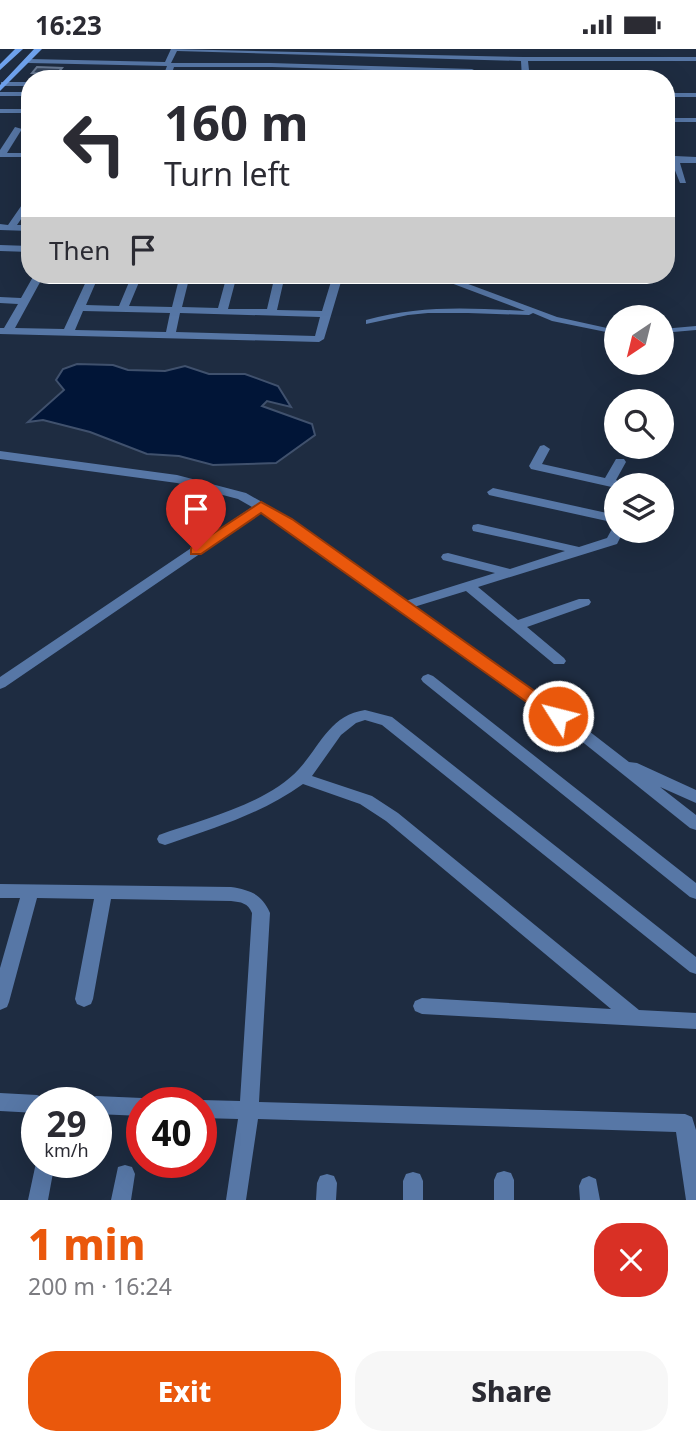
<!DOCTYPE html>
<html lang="en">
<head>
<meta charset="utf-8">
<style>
  body { margin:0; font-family:"Noto Sans",sans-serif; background:#f7f7f7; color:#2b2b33; height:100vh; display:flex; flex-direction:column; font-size:26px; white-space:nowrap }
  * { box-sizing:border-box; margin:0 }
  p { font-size:23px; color:#7c7c81 }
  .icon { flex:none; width:38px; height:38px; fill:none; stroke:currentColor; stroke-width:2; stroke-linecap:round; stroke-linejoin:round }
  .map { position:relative; height:1151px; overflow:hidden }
  .drawer { display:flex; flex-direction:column; background:#fff; flex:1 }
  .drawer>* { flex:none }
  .banner { position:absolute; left:21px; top:21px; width:654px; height:214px; border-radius:28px; box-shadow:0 7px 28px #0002; background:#fff; color:#2b2b33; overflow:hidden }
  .needle { width:46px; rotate:215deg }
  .buttons { position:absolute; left:604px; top:256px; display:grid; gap:14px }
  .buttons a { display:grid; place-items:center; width:70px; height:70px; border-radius:50%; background:#fff; box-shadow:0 7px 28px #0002; font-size:35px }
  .speed { position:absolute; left:21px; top:1038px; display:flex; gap:14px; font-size:35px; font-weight:700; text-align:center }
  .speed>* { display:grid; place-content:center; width:91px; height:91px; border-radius:50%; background:#fff; box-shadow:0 7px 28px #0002; line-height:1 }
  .speed small { font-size:18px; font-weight:400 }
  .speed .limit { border:10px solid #d22; background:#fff; color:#111 }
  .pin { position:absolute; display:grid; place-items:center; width:60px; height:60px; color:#fff; margin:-72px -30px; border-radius:50% 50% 50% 0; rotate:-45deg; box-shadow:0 0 7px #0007 }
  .pin .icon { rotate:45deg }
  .me { position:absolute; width:77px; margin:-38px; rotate:306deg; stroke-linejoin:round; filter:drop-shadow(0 0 5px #0008) }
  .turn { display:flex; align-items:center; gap:24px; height:147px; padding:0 28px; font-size:32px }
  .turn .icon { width:91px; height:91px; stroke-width:2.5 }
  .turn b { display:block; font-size:49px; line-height:60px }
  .then { display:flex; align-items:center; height:66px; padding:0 28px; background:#0003; gap:14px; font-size:26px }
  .round { display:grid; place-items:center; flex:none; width:74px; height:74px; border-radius:28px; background:#f7f7f7 }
  .summary { display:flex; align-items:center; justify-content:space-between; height:119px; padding:0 28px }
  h1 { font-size:42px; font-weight:800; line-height:52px; color:#ea580c }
  .cta { display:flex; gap:14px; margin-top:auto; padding:14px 28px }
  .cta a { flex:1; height:80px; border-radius:28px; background:#ea580c; color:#fff; font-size:28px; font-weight:800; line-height:80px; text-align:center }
  .cta a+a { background:#f7f7f7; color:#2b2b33 }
  .status { display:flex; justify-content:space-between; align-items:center; height:49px; padding:0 35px; background:#fff; direction:ltr }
  .status svg { height:19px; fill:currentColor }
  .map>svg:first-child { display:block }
  .water { fill:#011537; stroke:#40516d; stroke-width:2 }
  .building { fill:#334259; stroke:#677891; stroke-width:2 }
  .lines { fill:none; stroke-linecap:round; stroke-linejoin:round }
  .service { fill:#5777a6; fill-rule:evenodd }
  .minor { fill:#5777a6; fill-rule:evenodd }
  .tertiary { fill:#5777a6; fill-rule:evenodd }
  .secondary { fill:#6ea1ec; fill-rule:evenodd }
  .route { fill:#ea580c; stroke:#983908; stroke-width:2 }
</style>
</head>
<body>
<div class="status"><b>16:23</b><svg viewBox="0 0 49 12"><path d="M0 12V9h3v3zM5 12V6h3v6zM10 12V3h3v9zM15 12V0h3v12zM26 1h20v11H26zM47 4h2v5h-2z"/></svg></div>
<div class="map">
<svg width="696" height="1151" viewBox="0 0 696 1151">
  <rect width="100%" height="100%" fill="#1e2c41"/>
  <path class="water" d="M77 315 113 316 128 321 165 322 185 317 209 325H245L278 337 291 358 267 352 262 357 312 375 315 386 276 414 213 416 179 407 147 405 90 383 43 371 28 373 64 341 56 331 63 320Z"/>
  <path class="building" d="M37 18 62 19 57 25 32 24Z"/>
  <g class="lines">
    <path class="service" d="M435 226H444L557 268 616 281V285L552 272 533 264 529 266 468 264H428L408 266 366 275V271C420 256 470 259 525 262L435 228Z
      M696 277V281L662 284V280Z"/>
    <path class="minor" d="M171 0 524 8H696V12H528L530 30H522L521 12 177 2 171 14H270L472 20 476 22 472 24 272 18H174L170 30H162L167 17 29 14 25 12 29 10 165 13Z
      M0 43H30V47H0Z
      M0 60H30V64H0Z
      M667 69H696V73H667Z
      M15 78 22 80 7 104H30V108H0V101Z
      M675 107 696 108V114H680L686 134H680L672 114 667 113V109Z
      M29 149 30 157 17 176H30V182L0 181V175L8 176 26 150Z
      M0 196 30 197V203L0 202Z
      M34 226H44L15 279 64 280 89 226H99L86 256 119 257 132 226H142L129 257 172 258 180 226H190L182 258 218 259 227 226H237L228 260H267L275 226H285L277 261 322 262 333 226H343L324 290 319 293 0 285V279H4L18 255 0 254V248L21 249ZM83 262 170 264 166 283 75 281ZM180 264 320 268 315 287 176 283Z
      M544 396 550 400 542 415 605 429 616 410H624L626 413 616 431 627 436H616V439L531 420 529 417 540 397Z
      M493 439 616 466V474L489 446 487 443Z
      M478 475 579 498 607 489 613 478H616V481H624L617 495 478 538 518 571 579 550H589L591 553 589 556 527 578 564 609 566 612 564 615H554L466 542 404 561 397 557 399 554 495 524 443 511 441 508 443 505 448 504 510 520 565 502 473 482 472 479 473 476Z
      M428 625 433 627 696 834V850L690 848 423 633 421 630 423 627Z
      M365 661 392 668 696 908V925L690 923 382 676 365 671 356 674 341 686 312 727 372 747 398 764 639 961 696 964V980L422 965 415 962 413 957 415 952 422 949 611 960 386 772 360 755 303 735C263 764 217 778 171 794L165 796 159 794 157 790 159 786C203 770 267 755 299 720 320 697 330 666 365 661Z
      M0 835 231 838C250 841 262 845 270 864L259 1053 685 1065 692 1068 696 1081V1151H686L676 1083 258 1070 246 1151H226L238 1070 201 1069V1054H195L201 1051 240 1052 252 864C248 854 241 853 231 852L111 850 93 950 91 955 84 958 77 955 75 950 94 850 37 849 9 953 7 958 0 961V919L20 849H0Z
      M0 1044 37 1046 44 1049 46 1054H37V1064L0 1062Z
      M96 1047 142 1049 150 1054H142V1067L96 1065V1054H87L89 1050Z
      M37 1109V1113H55L48 1151H28Z
      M125 1116 132 1118 135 1125 131 1151H111L118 1118Z
      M504 1122 511 1124 514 1131V1151H494V1131L497 1124Z
      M413 1123 420 1125 423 1132V1151H403V1132L406 1125Z
      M327 1125 334 1127 337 1134 336 1151H316L317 1134 320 1127Z
      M589 1127 596 1130 600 1151H580L579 1137 582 1130Z"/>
    <path class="tertiary" d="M1 33H30V37H1Z
      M667 44H696V48H667Z
      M0 402 177 426 246 444 292 470 585 679 629 713 637 714 696 741V754L660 738 696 766V781L690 779 575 687 282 476 261 463 5 638 0 640V628L252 458 238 450 177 434 0 410Z"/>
    <path class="secondary" d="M15 0H23L0 21V15Z
      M34 0H42L0 42V36Z"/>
  </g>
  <path class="route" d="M261 453 292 470 564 663 566 667 564 671H552L261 464 201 505H191V499Z"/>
</svg>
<div class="buttons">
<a><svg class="needle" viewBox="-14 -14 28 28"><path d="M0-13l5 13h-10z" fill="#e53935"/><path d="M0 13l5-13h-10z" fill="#7c7c81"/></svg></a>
<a><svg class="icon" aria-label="search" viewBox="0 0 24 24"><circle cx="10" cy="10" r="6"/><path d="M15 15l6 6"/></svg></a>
<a><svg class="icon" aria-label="layers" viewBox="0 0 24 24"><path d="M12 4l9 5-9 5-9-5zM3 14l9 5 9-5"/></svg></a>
</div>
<div class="speed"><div>29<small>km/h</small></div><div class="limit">40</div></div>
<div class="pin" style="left:196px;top:502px;background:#d93025"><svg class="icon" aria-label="arrive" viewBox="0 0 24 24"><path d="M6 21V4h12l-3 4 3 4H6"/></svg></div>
<svg class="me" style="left:558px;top:667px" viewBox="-20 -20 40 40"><circle r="17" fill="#ea580c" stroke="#fff" stroke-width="3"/><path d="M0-11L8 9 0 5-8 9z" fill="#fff"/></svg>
<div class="banner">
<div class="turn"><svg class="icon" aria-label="left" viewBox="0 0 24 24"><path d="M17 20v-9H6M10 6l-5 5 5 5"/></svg><div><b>160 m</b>Turn left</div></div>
<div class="then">Then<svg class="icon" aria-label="arrive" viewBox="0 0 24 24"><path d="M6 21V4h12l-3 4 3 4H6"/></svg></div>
</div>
</div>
<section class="drawer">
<div class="summary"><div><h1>1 min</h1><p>200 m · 16:24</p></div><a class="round" style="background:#d93025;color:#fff"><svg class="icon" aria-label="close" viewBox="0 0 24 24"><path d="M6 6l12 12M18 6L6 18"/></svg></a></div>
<div class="cta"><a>Exit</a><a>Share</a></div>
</section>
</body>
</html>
